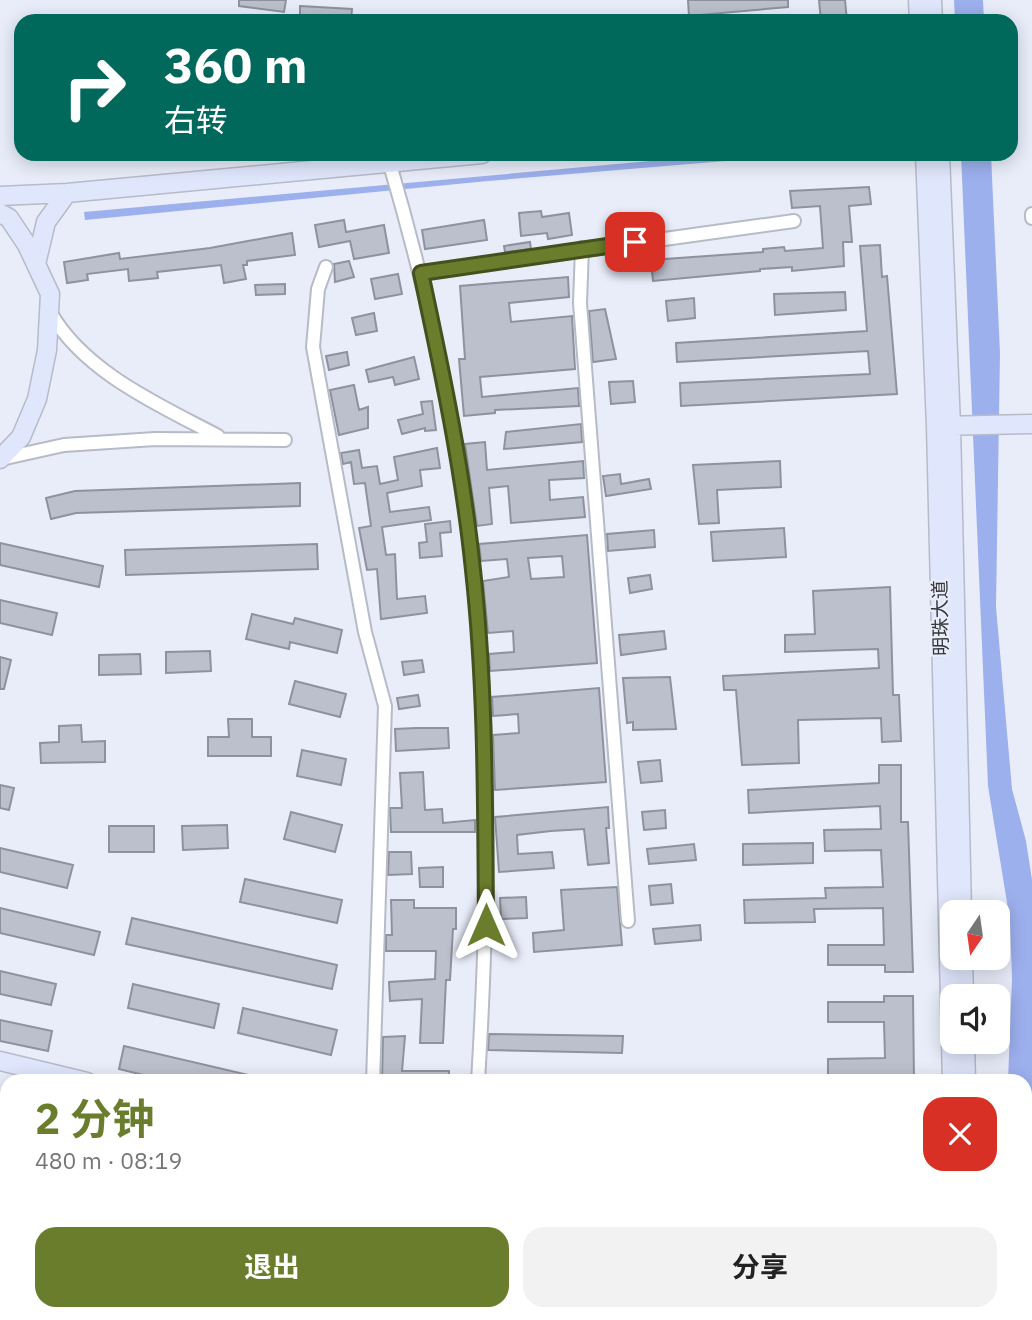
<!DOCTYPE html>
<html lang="zh">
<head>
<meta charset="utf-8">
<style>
  body { margin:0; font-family:"IBM Plex Sans","Noto Sans SC",sans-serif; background:#f2f2f2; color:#222; height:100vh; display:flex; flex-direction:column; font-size:26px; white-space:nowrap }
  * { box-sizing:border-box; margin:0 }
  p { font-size:23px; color:#767676 }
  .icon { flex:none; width:38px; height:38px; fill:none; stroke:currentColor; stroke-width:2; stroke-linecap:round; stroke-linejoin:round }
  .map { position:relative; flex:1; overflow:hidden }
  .drawer { position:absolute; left:0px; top:1074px; width:1032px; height:247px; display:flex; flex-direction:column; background:#fff; border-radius:21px 21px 0 0; box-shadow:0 4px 18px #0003 }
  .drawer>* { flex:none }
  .guide { position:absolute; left:14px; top:14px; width:1004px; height:147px; border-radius:21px; box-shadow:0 4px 18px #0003; background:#00695c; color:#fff; overflow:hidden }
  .needle { width:46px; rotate:193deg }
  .buttons { position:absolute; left:940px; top:900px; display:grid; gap:14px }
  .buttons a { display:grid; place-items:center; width:70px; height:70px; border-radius:14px; background:#fff; box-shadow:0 4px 18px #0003; font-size:35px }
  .pin { position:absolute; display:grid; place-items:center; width:60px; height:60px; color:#fff; margin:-30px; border-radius:14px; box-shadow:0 4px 10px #0006 }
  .me { position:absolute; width:77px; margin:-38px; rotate:0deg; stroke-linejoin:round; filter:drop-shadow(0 0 5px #0008) }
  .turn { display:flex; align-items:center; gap:24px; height:147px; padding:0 35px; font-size:32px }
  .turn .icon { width:91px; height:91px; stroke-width:2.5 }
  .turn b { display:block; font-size:49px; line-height:60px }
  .round { display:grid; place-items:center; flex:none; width:74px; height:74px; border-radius:21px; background:#f2f2f2 }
  .summary { display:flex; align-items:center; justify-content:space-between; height:119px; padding:0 35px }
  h1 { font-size:42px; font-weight:700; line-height:52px; color:#6a7d2d }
  .primary-button { display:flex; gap:14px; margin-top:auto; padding:14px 35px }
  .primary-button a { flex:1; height:80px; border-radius:21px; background:#6a7d2d; color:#fff; font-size:28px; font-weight:700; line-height:80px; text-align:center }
  .primary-button a+a { background:#f2f2f2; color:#222 }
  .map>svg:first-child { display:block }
  .water { fill:#9db0ee }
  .building { fill:#bcc0cc; stroke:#8e929e; stroke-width:2; fill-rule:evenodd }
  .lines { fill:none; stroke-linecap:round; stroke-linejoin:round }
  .lane-casing { stroke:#b7bbc7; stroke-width:10 }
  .street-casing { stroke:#b7bbc7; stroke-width:16 }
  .secondary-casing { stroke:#b7bbc7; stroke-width:21 }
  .lane { stroke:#fff; stroke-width:6 }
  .street { stroke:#fff; stroke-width:12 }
  .secondary { stroke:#e0e6fc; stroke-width:18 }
  .route-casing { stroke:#45511d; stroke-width:18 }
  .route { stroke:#6a7d2d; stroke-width:12 }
  .labels { text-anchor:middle; stroke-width:5; stroke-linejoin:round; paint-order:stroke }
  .street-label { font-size:19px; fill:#34353a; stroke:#e9edfa }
</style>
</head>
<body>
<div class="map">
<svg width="1032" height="1320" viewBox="0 0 1032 1320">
  <rect width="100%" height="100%" fill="#e9edfa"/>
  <path class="water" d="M954 0H983L984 21H955Z
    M728 154H808L488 181 85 220 84 212Z
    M961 154H991L1000 353 996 607 1012 789 1026 841 1032 880V1135L1028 1244 1032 1320H999V1314H1026V1082L1008 1081 1012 979 1010 921 988 786Z"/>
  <path class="building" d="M239 0H286L284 12 239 6Z
    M688 0H788V7L689 16Z
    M819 0H845L847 21H821Z
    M300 6 352 9 351 21H300Z
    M869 187 871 204 849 206 852 242H843L844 266 792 271V267L760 269V271L653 281 651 260 763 252V249L784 247 785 251 823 248 820 206 792 208 790 191Z
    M541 211 542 217 569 213 572 235 548 239 547 233 521 236 519 213Z
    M344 220 346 232 384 225 389 253 354 259 350 241 319 247 315 225Z
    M484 220 487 240 425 249 422 230Z
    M292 233 295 255 247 261V265H243L246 279 224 283 221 265 157 272 158 278 129 281 128 269 87 274 88 280 67 283 64 262 119 253 120 259 210 248Z
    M530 242 531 249 505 252 504 246Z
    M880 245 882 277 887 276 897 394 681 406 680 383 870 374 868 351 677 362 676 343 867 331 860 246Z
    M349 261 354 277 335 282 334 264Z
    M398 274 402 294 375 299 371 279Z
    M568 277 569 297 509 303 511 322 572 316 575 369 480 377 482 397 578 388 579 406 495 410V413L464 416 459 359H465L460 286Z
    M285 284V294L256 295 255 285Z
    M845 292 846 310 775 315 774 294Z
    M694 298 695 318 668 321 666 301Z
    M605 309 616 359 593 362 589 311Z
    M374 313 377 331 356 335 352 318Z
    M347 352 349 365 329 370 326 356Z
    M414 357 419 379 395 385 393 377 369 382 366 370Z
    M633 381 635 402 611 404 609 382Z
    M354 385 359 410 368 407V428L339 435 330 390Z
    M432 401 436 430 425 431V428L402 434 398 420 423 414 421 402Z
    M581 424 582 442 504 449 506 432Z
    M485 442 487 470 583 461 584 478 549 480 550 500 583 497 585 517 511 523 508 486 489 488 492 524 477 526 465 444Z
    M437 448 440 468 420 470 422 486 387 493 390 512 429 507 431 520 382 527 386 555 395 554 397 599 425 596 427 613 381 619 377 569 367 570 359 528 371 526 365 483 354 484 351 462 343 464 341 453 359 450 362 468 377 466 380 484 398 480 394 457Z
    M780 461 781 487 717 490 719 523 699 524 693 465Z
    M620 474 621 484 649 479 651 489 606 496 603 476Z
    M300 483V506L76 513 51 519 46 498 75 491Z
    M450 521 451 532 440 533 442 556 420 558 419 543 427 542 425 524Z
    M784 528 786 557 713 561 711 532Z
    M654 530 655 547 608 551 607 534Z
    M587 535 597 663 490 671 489 654 514 652 513 631 488 633 483 581 509 577 507 559 481 561 479 544ZM562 556 564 577 531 579 528 558Z
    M0 543 103 566 99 587 0 565Z
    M317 544 318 569 126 575 125 550Z
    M650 575 652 589 630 593 628 578Z
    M890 587 893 695H899L901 741 882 742 881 718 798 720 799 763 742 765 736 690H724L723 676 879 668 878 649 785 652V635L815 634 813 591Z
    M0 600 57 613 52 635 0 623Z
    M252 614 293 624 295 618 342 630 337 653 290 642 289 649 246 639Z
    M664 631 666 649 621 655 619 635Z
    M210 651 211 671 166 673V652Z
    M140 654 141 674 99 675V655Z
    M0 657 11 660 4 689H0Z
    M422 660 424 672 404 675 402 662Z
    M670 677 676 729 633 730V722L627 723 623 678Z
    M295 681 346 694 340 717 289 704Z
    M599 688 606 782 495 790 493 735 519 733 518 714 493 716 492 697Z
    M418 695 420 706 399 709 397 698Z
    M228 719H252V737H271V756H208V737H229Z
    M81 725 82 742 105 741V762L41 763 40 743 59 742V726Z
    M416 728H448L449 748 396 751 395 729Z
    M302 750 346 759 341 785 297 776Z
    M660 760 662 781 641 783 638 762Z
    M879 765H901V822H908L913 972H885V965H828V945H884L883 908 814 909 815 922 745 923 744 900 826 898 825 888 883 887 881 850 825 851 824 830 881 829 880 806 749 813 748 790 879 783Z
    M423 772 425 810 442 809 443 823 475 820V832H391L390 808H402L400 773Z
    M0 785 14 788 9 810 0 808Z
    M608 807 609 828H606L609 863 588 865 584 829 551 831 517 835 518 854 552 852 554 868 499 872 495 817Z
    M665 810 666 828 644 830 642 812Z
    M291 812 342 825 335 852 284 839Z
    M227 825 228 848 183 850 182 826Z
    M109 826H154V852H109Z
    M813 843V863L743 865V844Z
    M694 844 696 860 649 864 647 849Z
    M0 848 73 865 67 888 0 872Z
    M389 852H411L412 874 388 875Z
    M443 867V887H420L419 868Z
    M245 879 342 900 337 923 240 902Z
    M671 884 673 903 651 905 649 886Z
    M617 887 622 945 534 952 533 933 564 930 561 890Z
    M526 897 527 918 501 919 500 898Z
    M391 900H414V908H456V929H453L450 980H446L443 1043H420L422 999 390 1001 389 982 435 979 436 951H386V935H392Z
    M0 908 100 932 94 955 0 933Z
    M132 918 337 965 332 989 126 944Z
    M700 925 701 940 655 944 653 929Z
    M0 971 56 984 51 1005 0 994Z
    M133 984 219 1004 214 1028 128 1008Z
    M884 996H913L914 1082 828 1080V1059L885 1058 884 1022H828V1002H884Z
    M243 1008 337 1030 331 1055 238 1033Z
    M0 1020 52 1031 48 1051 0 1041Z
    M489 1034 623 1036 622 1053 488 1050Z
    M405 1036 402 1071H449V1082H382L383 1037Z
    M124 1046 261 1078 260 1082H172L119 1069Z"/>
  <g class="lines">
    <defs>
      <path id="lane" d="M504 1314 574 1320
        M600 1320 601 1314
        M745 1320 746 1314"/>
      <path id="street" d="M389 161C428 294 458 431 473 569 492 739 488 912 478 1082
        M1032 214V218
        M582 248 580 303 628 921
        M326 267 318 289 313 347 365 632 385 706 373 1082
        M421 273 794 221
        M50 312C84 372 159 405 218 436
        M1 459 64 445 155 439 285 440
        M351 1320 352 1314"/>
      <path id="secondary" d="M918 0 919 21
        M932 0 933 21
        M925 154 936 426 952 1082
        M940 154 951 426 962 912
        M0 196 67 193 482 154
        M0 213 9 218 27 245 50 294 47 350 37 399 21 437 0 459
        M36 264 46 222 67 193
        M941 426 1032 424
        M963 957 964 996
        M965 1041 966 1082
        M0 1061 87 1082
        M1026 1219 1032 1217
        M960 1314V1320
        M973 1314V1320
        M473 1320 474 1314"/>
    </defs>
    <use href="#lane" class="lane-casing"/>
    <use href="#street" class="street-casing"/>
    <use href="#secondary" class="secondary-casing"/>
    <use href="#lane" class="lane"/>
    <use href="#street" class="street"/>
    <use href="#secondary" class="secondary"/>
  </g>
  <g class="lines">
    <defs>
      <path id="route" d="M486 925C485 807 486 688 473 570 463 470 442 371 421 273L635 242"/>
    </defs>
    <use href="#route" class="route-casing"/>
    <use href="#route" class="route"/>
  </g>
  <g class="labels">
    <g class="street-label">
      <text transform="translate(940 618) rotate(-91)" y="7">明珠大道</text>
    </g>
  </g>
</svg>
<div class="buttons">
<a><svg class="needle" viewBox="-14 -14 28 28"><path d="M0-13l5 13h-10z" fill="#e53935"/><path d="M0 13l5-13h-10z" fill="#767676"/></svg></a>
<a><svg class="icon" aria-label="sound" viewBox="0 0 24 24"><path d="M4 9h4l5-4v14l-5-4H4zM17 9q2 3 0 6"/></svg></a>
</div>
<div class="pin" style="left:635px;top:242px;background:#d93025"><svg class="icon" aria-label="arrive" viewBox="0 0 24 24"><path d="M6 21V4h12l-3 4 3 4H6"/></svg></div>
<svg class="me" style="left:486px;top:925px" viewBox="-20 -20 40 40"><path d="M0-17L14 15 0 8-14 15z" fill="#6a7d2d" stroke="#fff" stroke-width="4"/></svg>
<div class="guide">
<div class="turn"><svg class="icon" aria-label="right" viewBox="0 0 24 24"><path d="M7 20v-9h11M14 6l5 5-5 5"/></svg><div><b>360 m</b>右转</div></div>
</div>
<section class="drawer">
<div class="summary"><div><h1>2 分钟</h1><p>480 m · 08:19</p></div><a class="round" style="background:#d93025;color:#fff"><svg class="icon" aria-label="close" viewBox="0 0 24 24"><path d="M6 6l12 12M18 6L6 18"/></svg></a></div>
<div class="primary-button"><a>退出</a><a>分享</a></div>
</section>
</div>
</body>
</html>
